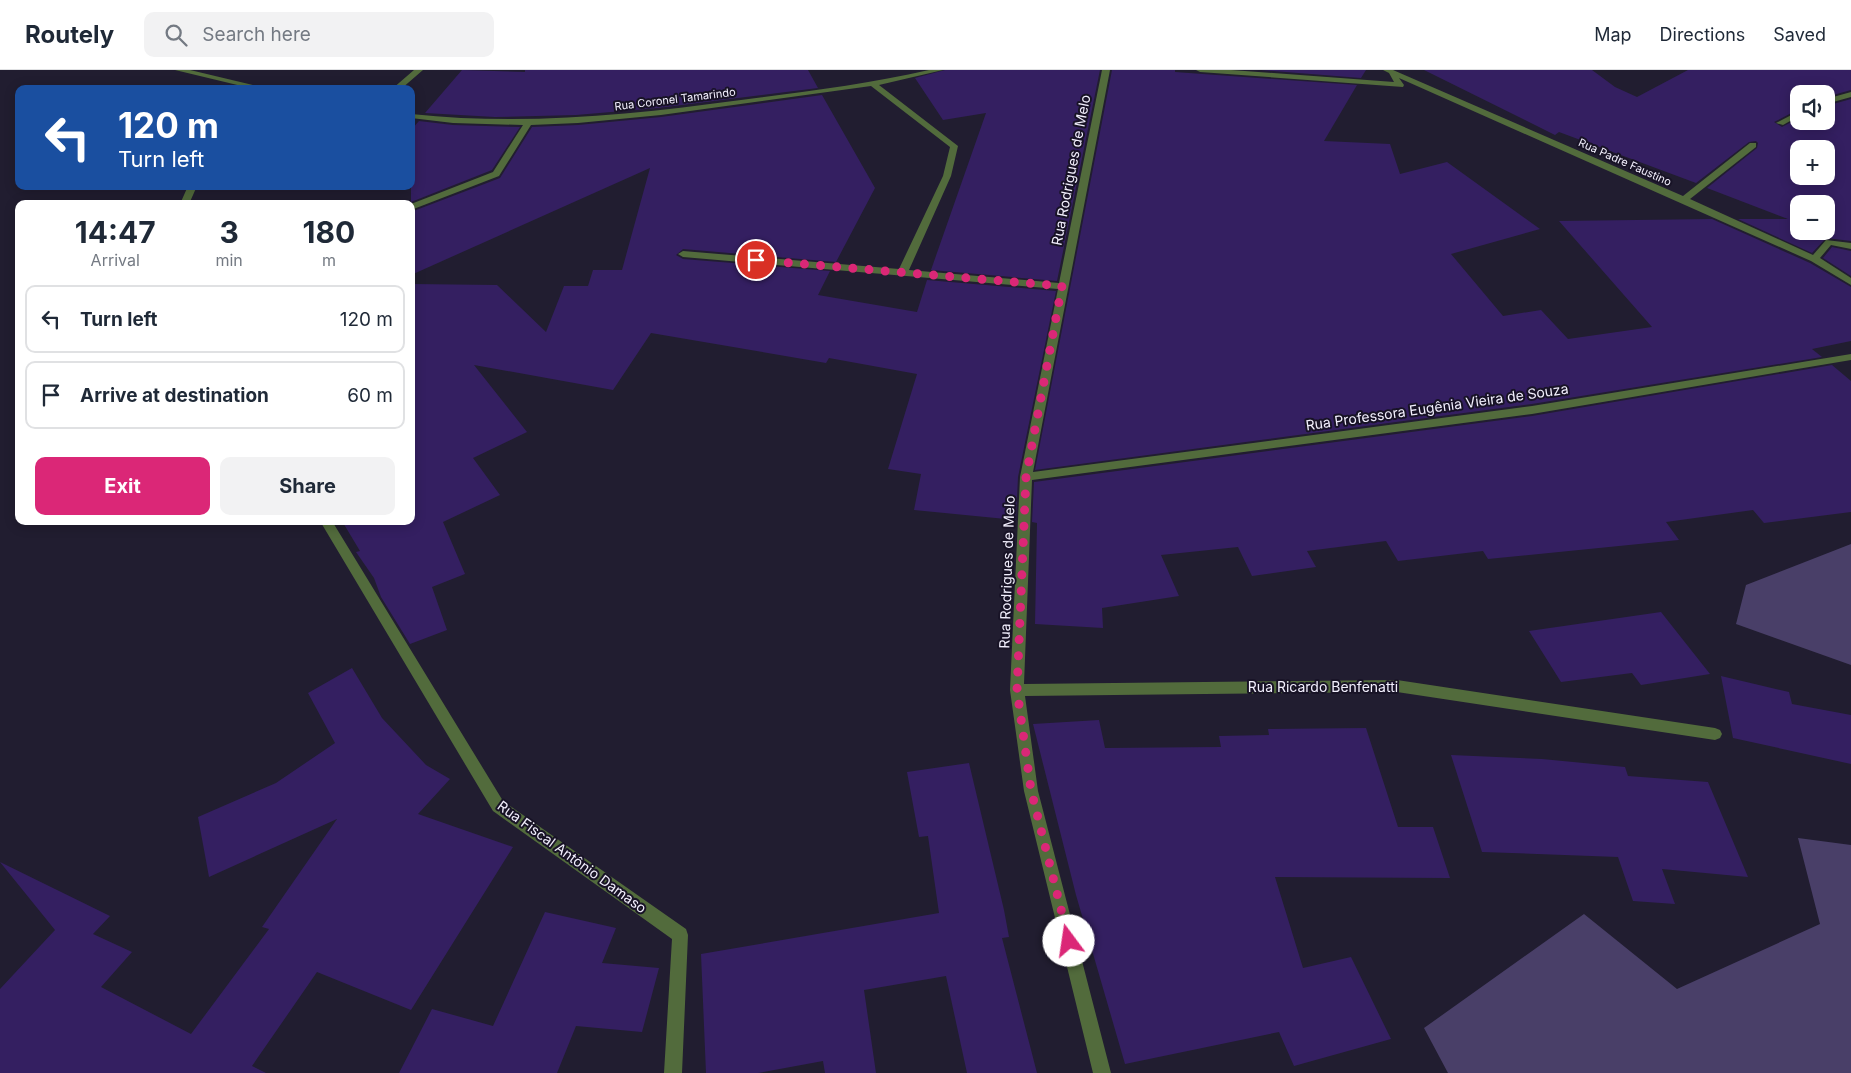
<!DOCTYPE html>
<html lang="en">
<head>
<meta charset="utf-8">
<style>
  body { margin:0; font-family:Inter,sans-serif; background:#f2f2f3; color:#1f2937; height:100vh; display:flex; flex-direction:column; font-size:19px; white-space:nowrap }
  * { box-sizing:border-box; margin:0 }
  p { font-size:16px; color:#747a83 }
  .icon { flex:none; width:28px; height:28px; fill:none; stroke:currentColor; stroke-width:2; stroke-linecap:round; stroke-linejoin:round }
  .map { position:relative; flex:1; overflow:hidden }
  .sheet { position:absolute; left:15px; top:130px; width:400px; height:325px; display:flex; flex-direction:column; background:#fff; border-radius:10px; box-shadow:0 2px 12px #0003 }
  .sheet>* { flex:none }
  .guide { position:absolute; left:15px; top:15px; width:400px; height:105px; border-radius:10px; box-shadow:0 2px 12px #0003; background:#1a4fa0; color:#fff; overflow:hidden }
  .buttons { position:absolute; left:1790px; top:15px; display:grid; gap:10px }
  .buttons a { display:grid; place-items:center; width:45px; height:45px; border-radius:10px; background:#fff; box-shadow:0 2px 12px #0003; font-size:25px }
  .pin { position:absolute; display:grid; place-items:center; width:42px; height:42px; color:#fff; margin:-21px; border:2px solid #fff; border-radius:50%; box-shadow:0 1px 5px #0007 }
  .me { position:absolute; width:55px; margin:-28px; rotate:346deg; stroke-linejoin:round; filter:drop-shadow(0 0 4px #0008) }
  .turn { display:flex; align-items:center; gap:18px; height:105px; padding:0 20px; font-size:22px }
  .turn .icon { width:65px; height:65px; stroke-width:2.5 }
  .turn b { display:block; font-size:35px; line-height:42px }
  .eta { display:flex; justify-content:space-evenly; align-items:center; height:85px; text-align:center }
  .eta b { font-size:30px; font-weight:700; line-height:35px }
  .button { display:flex; gap:10px; margin-top:auto; padding:10px 20px }
  .button a { flex:1; height:58px; border-radius:10px; background:#db2777; color:#fff; font-size:20px; font-weight:700; line-height:58px; text-align:center }
  .button a+a { background:#f2f2f3; color:#1f2937 }
  ul { padding:0; list-style:none }
  li { display:flex; align-items:center; gap:15px; height:68px; margin:0 10px 8px; padding:0 10px; border:2px solid #e0e1e3; border-radius:10px }
  li div { flex:1 }
  li b { display:block; font-size:19px }
  li em { font-style:normal }
  header { display:flex; align-items:center; gap:30px; box-sizing:border-box; height:70px; padding:0 25px; background:#fff; border-bottom:1px solid #e0e1e3 }
  header strong { font-size:24px }
  nav { display:flex; gap:28px; margin-inline-start:auto; font-size:18px }
  .search { width:350px; height:45px; background:#f2f2f3; display:flex; align-items:center; gap:12px; box-sizing:border-box; padding:0 18px; border-radius:10px; color:#747a83; font-size:19px }
  .map>svg:first-child { display:block }
  .green { fill:#493f68 }
  .building { fill:#341f61; fill-rule:evenodd }
  .lines { fill:none; stroke-linecap:round; stroke-linejoin:round }
  .minor { fill:#526b3c; fill-rule:evenodd }
  .route { stroke:#db2777; stroke-width:9; stroke-dasharray:0 16.2 }
  .labels { text-anchor:middle; stroke-width:4; stroke-linejoin:round; paint-order:stroke }
  .far-street-label { font-size:11px; fill:#f2effd; stroke:#181326 }
  .street-label { font-size:14px; fill:#f2effd; stroke:#181326 }
</style>
</head>
<body>
<header>
<strong>Routely</strong>
<div class="search"><svg class="icon" aria-label="search" viewBox="0 0 24 24"><circle cx="10" cy="10" r="6"/><path d="M15 15l6 6"/></svg>Search here</div>
<nav><a>Map</a><a>Directions</a><a>Saved</a></nav>
</header>
<div class="map">
<svg width="1851" height="1003" viewBox="0 0 1851 1003">
  <rect width="100%" height="100%" fill="#211d30"/>
  <path class="green" d="M1851 474V595L1736 554 1746 515Z
    M1798 768 1851 775V1003H1448L1424 958 1584 844 1677 919 1820 854Z"/>
  <path class="building" d="M462 0 525 2V0H808L818 18 658 38 576 45 495 47 425 43Z
    M945 0H1100L1057 211 931 200 986 43 943 50 915 8Z
    M1112 0H1175V2L1357 15 1324 71 1390 74 1400 104 1447 92 1540 159 1451 184 1503 246 1541 240 1568 269 1652 257 1559 151 1712 149 1810 193 1851 217V271L1812 279 1822 287 1532 334 1035 400Z
    M1261 0H1366L1361 8Z
    M1424 0H1592L1615 17 1637 27 1688 0H1851V20L1826 27V24H1799V39L1774 52 1782 57 1799 48V51H1826V36L1851 29V171L1826 168 1812 183 1738 149H1788L1707 118 1757 78 1758 73 1756 71 1749 72 1696 113 1559 62 1555 65ZM1799 79H1826V106H1799ZM1799 134H1826V161H1799Z
    M822 25 875 118 836 192 683 179 676 185 683 189 830 201 818 225 917 242 927 210 1056 221 1018 407 1016 450 914 440 921 404 888 399 917 304 829 288 826 293 651 263 613 320 474 295 527 362 473 388 500 425 443 452 465 504 432 517 447 560 410 574 381 527 374 508 356 482 360 481 342 451H411V214L497 215 546 262 564 216H588L593 200H622L650 98 411 205V142L500 108 532 57 578 55 661 47Z
    M419 51 453 55 520 57 492 100 411 132V60Z
    M1832 177 1851 181V206L1823 188Z
    M1832 295 1851 311V442L1764 453 1753 440 1666 452 1679 470 1488 489 1483 481 1398 491 1386 471 1307 481 1316 497 1252 506 1238 477 1161 485 1179 526 1102 538 1103 558 1035 554 1037 453 1032 452 1034 412 1532 346Z
    M1661 542 1710 604 1641 615 1632 603 1561 612 1529 561Z
    M352 598 382 648 426 695 450 709 418 744 513 777 411 940 317 902 252 996 266 1003H0V919L55 860 0 792 110 846 93 864 132 882 101 917 191 964 269 859 262 857 337 749 209 807 198 747 276 713 335 673 308 623Z
    M1721 606 1789 622 1792 634 1851 645V694L1733 668Z
    M1099 650 1105 678 1221 677 1219 666 1269 665 1268 659 1366 658 1398 757H1433L1450 808 1275 807 1303 898 1351 887 1391 969 1294 996 1279 962 1125 994 1076 825 1033 654Z
    M1451 685 1542 689 1625 697 1628 706 1708 712 1748 807 1662 799 1675 834 1633 831 1618 787 1482 782Z
    M969 693 1004 840 1009 867 1002 868 1037 1003H967L946 906 864 920 876 1003H825L823 991 758 1003H706L701 884 939 843 928 766 919 767 907 702Z
    M545 842 616 858 602 893 659 898 642 962 576 956 557 1003H399L432 939 493 956Z"/>
  <g class="lines">
    <path class="minor" d="M175 0H190L270 19H254Z
      M414 0H423L401 19H392Z
      M929 0H943L879 15 958 76 951 106 909 200 1059 213 1102 0H1110L1033 402 1532 336 1851 284V290L1532 344 1032 410 1024 614 1397 610 1715 658 1720 660 1722 664 1720 668 1715 670 1397 622 1025 626 1038 721 1111 1003H1093L1024 721 1010 620 1020 407 1058 219 683 187 678 184 683 181 899 199 943 106 950 77 871 16 661 45 578 53 531 55 499 106 411 140V134L493 102 523 55 453 53 411 48V44C524 56 629 45 741 30 804 22 867 14 929 0Z
      M1196 0H1231L1394 12 1389 3 1383 0H1393L1683 126 1750 73H1756V77L1690 129 1813 185 1826 170 1851 173V179L1831 175 1820 188 1851 208V215L1811 191 1399 8 1404 15 1403 17 1200 2Z
      M1851 22V27L1826 34V29Z
      M1799 41V46L1783 55 1776 53Z
      M188 116H197L189 134H180Z
      M320 451H332L503 731 686 859 688 865 682 1003H664L672 869 493 741Z"/>
  </g>
  <g class="lines">
    <path class="route" d="M756 190 1062 216 1026 407 1017 620 1031 720 1069 871"/>
  </g>
  <g class="labels">
    <g class="far-street-label">
      <text transform="translate(675 29) rotate(-7)" y="4">Rua Coronel Tamarindo</text>
      <text transform="translate(1625 92) rotate(24)" y="4">Rua Padre Faustino</text>
    </g>
    <g class="street-label">
      <text transform="translate(1071 100) rotate(-79)" y="5">Rua Rodrigues de Melo</text>
      <text transform="translate(1437 337) rotate(-8)" y="5">Rua Professora Eugênia Vieira de Souza</text>
      <text transform="translate(1007 502) rotate(-88)" y="5">Rua Rodrigues de Melo</text>
      <text x="1323" y="622">Rua Ricardo Benfenatti</text>
      <text transform="translate(572 787) rotate(36)" y="5">Rua Fiscal Antônio Damaso</text>
    </g>
  </g>
</svg>
<div class="buttons">
<a><svg class="icon" aria-label="sound" viewBox="0 0 24 24"><path d="M4 9h4l5-4v14l-5-4H4zM17 9q2 3 0 6"/></svg></a>
<a>+</a>
<a>−</a>
</div>
<div class="pin" style="left:756px;top:190px;background:#d93025"><svg class="icon" aria-label="arrive" viewBox="0 0 24 24"><path d="M6 21V4h12l-3 4 3 4H6"/></svg></div>
<svg class="me" style="left:1069px;top:871px" viewBox="-20 -20 40 40"><circle r="19" fill="#fff"/><path d="M0-13L10 11 0 6-10 11z" fill="#db2777"/></svg>
<div class="guide">
<div class="turn"><svg class="icon" aria-label="left" viewBox="0 0 24 24"><path d="M17 20v-9H6M10 6l-5 5 5 5"/></svg><div><b>120 m</b>Turn left</div></div>
</div>
<section class="sheet">
<div class="eta">
<div><b>14:47</b><p>Arrival</p></div>
<div><b>3</b><p>min</p></div>
<div><b>180</b><p>m</p></div>
</div>
<ul>
<li><svg class="icon" aria-label="left" viewBox="0 0 24 24"><path d="M17 20v-9H6M10 6l-5 5 5 5"/></svg><div><b>Turn left</b></div><em>120 m</em></li>
<li><svg class="icon" aria-label="arrive" viewBox="0 0 24 24"><path d="M6 21V4h12l-3 4 3 4H6"/></svg><div><b>Arrive at destination</b></div><em>60 m</em></li>
</ul>
<div class="button"><a>Exit</a><a>Share</a></div>
</section>
</div>
</body>
</html>
